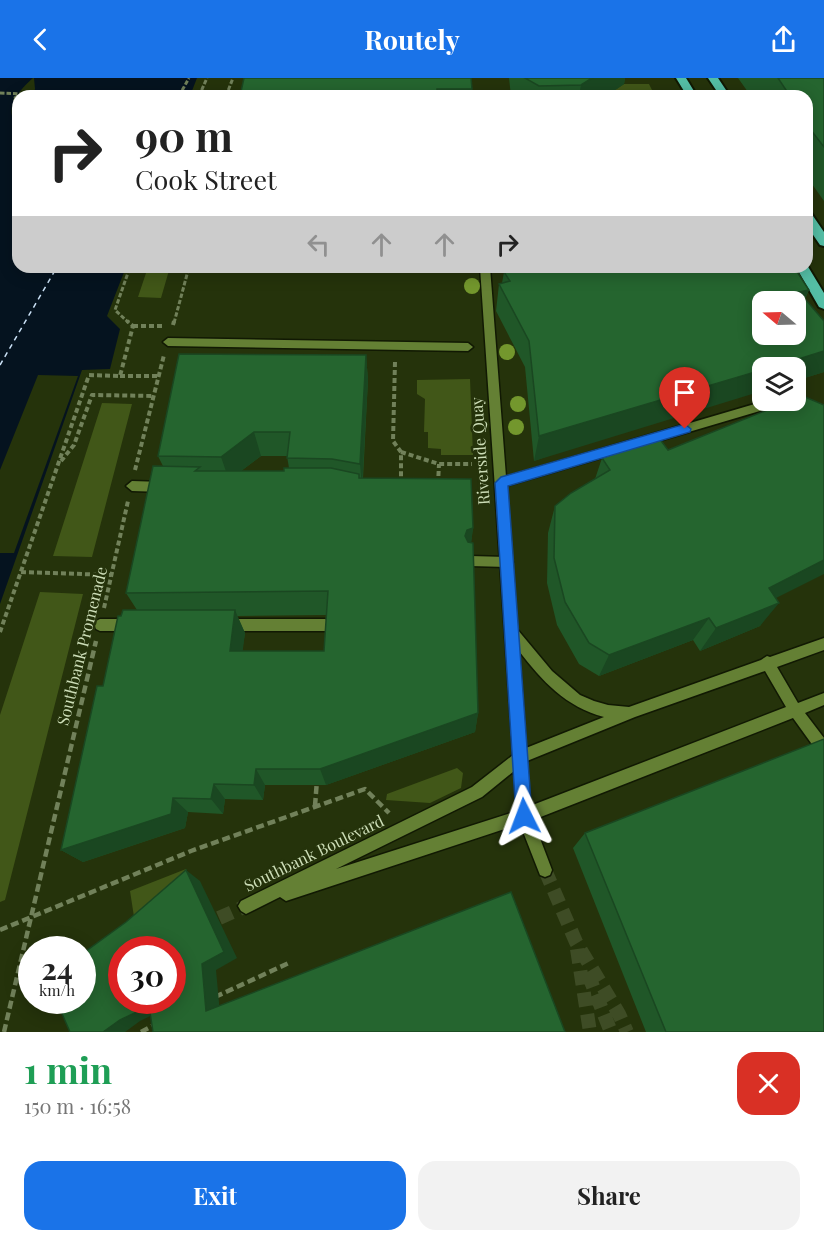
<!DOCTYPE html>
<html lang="en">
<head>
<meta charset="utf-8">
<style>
  body { margin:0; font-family:"Playfair Display",serif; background:#f2f2f2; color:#222; height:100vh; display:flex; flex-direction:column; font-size:22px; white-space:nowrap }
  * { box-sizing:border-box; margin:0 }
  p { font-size:20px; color:#767676 }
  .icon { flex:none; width:33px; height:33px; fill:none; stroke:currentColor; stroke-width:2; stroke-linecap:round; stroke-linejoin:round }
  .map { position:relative; height:954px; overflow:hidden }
  .panel { display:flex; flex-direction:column; background:#fff; flex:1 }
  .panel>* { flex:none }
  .banner { position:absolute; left:12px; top:12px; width:801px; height:183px; border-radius:18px; box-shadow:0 3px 15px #0003; background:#fff; color:#222; overflow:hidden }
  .needle { width:39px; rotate:289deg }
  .controls { position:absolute; left:752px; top:213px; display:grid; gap:12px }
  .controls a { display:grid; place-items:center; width:54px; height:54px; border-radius:12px; background:#fff; box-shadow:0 3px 15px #0003; font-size:30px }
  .speed { position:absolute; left:18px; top:858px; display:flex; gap:12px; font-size:30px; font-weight:700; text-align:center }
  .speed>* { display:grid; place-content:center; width:78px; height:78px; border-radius:50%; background:#fff; box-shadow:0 3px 15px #0003; line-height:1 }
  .speed small { font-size:15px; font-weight:400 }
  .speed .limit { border:9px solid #d22; background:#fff; color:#111 }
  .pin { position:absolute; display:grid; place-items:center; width:51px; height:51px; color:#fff; margin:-62px -26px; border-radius:50% 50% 50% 0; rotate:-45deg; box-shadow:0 0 6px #0007 }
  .pin .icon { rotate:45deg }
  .me { position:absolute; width:66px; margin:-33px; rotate:357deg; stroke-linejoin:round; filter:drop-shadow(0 0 4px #0008) }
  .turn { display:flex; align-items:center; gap:21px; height:126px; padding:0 24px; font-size:27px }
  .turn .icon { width:78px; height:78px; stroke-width:2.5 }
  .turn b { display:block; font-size:42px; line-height:51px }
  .lanes { display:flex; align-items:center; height:57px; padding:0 24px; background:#0003; justify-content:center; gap:30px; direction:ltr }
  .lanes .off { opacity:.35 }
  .round { display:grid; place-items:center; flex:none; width:63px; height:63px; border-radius:18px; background:#f2f2f2 }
  .headline { display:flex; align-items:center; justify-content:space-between; height:102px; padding:0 24px }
  h1 { font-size:36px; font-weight:700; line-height:45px; color:#1e9e55 }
  .button { display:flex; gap:12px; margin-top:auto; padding:12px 24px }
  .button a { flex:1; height:69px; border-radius:18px; background:#1a73e8; color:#fff; font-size:24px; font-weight:700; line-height:69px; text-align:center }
  .button a+a { background:#f2f2f2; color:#222 }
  header { display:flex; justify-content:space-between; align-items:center; height:78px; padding:0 24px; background:#1a73e8; color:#fff; font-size:27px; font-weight:700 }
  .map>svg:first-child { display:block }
  .green { fill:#415718 }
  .water { fill:#05131f }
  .pier { fill:#25330b }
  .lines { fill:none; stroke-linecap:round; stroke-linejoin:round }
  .ferry { stroke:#cae1f6; stroke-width:1.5; stroke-dasharray:5 4.5; stroke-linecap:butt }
  .minor-tunnel { stroke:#3e4c25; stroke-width:14; stroke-dasharray:14 8; stroke-linecap:butt }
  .service-casing { stroke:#111903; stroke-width:3 }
  .pedestrian-casing { stroke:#111903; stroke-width:3 }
  .minor-casing { stroke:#111903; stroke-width:3 }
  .trunk-casing { stroke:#111903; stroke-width:4 }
  .path-far2 { stroke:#71815a; stroke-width:3; stroke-dasharray:4.5 2; stroke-linecap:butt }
  .path-far1 { stroke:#71815a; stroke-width:4; stroke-dasharray:5 3; stroke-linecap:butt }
  .path { stroke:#71815a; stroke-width:4.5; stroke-dasharray:8 4; stroke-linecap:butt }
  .service { fill:#648034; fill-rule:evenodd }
  .pedestrian { fill:#648034; fill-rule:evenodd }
  .minor { fill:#648034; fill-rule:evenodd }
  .trunk { fill:#54bea5; fill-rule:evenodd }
  .tree { fill:#73972d }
  .wall { fill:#205728; fill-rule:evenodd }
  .shaded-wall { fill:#1a4721 }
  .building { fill:#25652f; stroke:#1a4721; stroke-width:1.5; fill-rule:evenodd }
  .route { fill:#1a73e8; stroke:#114b97; stroke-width:1.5 }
  .labels { text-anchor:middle; stroke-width:5; stroke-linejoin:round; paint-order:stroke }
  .street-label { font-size:16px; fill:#ccddb7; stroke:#25330b }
</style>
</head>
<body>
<header><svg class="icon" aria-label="back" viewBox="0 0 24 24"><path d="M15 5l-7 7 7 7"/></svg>Routely<svg class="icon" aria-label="share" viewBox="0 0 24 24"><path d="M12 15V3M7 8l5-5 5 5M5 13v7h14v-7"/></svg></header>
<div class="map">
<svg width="824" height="954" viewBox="0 0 824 954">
  <rect width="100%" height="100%" fill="#25330b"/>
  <path class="green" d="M624 6H649L655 18H606Z
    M148 189H170L161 220 138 219Z
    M470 301 473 377H441V371L428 370V354H424L425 321 417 316V302Z
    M102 325 132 326 92 479 53 478Z
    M40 514 83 516 5 822 0 824V637Z
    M457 690 463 695 461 710 430 725 386 722 387 716Z
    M186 791 192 810 137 858 130 813Z"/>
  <path class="water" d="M0 0H33C23 9 9 23 12 38L18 33V189H126L107 238 120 251 110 291 82 292 0 526Z
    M34 0H197L190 18H32L35 11Z"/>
  <path class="pier" d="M38 297 78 298 14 475H0V392Z"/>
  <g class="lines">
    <path class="ferry" d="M0 287 57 189"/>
    <path class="minor-tunnel" d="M545 792 576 864 619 936 627 954
      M219 840 246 828
      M577 871 590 954
      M588 896 611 954"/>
    <defs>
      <path id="service" d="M470 478 507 479 511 480 513 484 511 488 507 489 470 488 466 487 464 483 466 479Z"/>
      <path id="pedestrian" d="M168 260 468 265 473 269 468 273 168 268 163 264Z
        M132 403 163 404 169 409 163 414 132 413 126 408Z
        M100 541H131L135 543 137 547 135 551 131 553H100L96 551 94 547 96 543Z
        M227 541H325L329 543 331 547 329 551 325 553H227L223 551 221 547 223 543Z"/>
      <path id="minor" d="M480 189H490L506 399 768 322 782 324 777 328 506 408 517 551 552 593 580 617 594 623 608 627 629 629 761 582 767 578 770 579 824 560V572L777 589 798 625 824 615V627L805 635 824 660V678L819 676 793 640 533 742 552 792 550 797 545 799 540 797 520 746 286 823 280 819 246 836 241 833 238 828 241 823 472 709 513 677ZM519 573C542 603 566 629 604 639L526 670ZM765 593 786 629 530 728 527 683 635 639ZM514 693 517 733 336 791 482 719Z"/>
      <path id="trunk" d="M676 0H686L697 18H687Z
        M708 0H718L730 18H720Z
        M807 134 811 135 824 154V168L820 167 807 148Z
        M807 187 824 215V231L819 229 796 189H807Z"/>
    </defs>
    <use href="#service" class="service-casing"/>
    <use href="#pedestrian" class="pedestrian-casing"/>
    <use href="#minor" class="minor-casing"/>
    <use href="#trunk" class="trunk-casing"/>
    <path class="path-far2" d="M0 15 22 16 19 18
      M22 16 38 17
      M18 18 13 21 18 23
      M179 18 189 0
      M199 18 207 0
      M226 18 233 0
      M129 245 115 232 130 189
      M174 245 189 189"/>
    <path class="path-far1" d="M173 247 174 243
      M133 248H163
      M395 284 393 363 401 374V403
      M120 298H159
      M401 374 439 386H472
      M61 383 74 367 92 317 154 318
      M135 392 164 277
      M438 406 439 386
      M21 494 111 497
      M104 530 128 423
      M0 554 89 297 120 298 133 248 127 243"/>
    <path class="path" d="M315 728 317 702
      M0 852 191 773 365 711 389 735
      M215 919 291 884
      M4 954 96 563
      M141 954 154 947"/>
    <use href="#service" class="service"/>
    <use href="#pedestrian" class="pedestrian"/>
    <use href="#minor" class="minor"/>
    <use href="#trunk" class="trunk"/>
  </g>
  <g class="tree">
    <circle cx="472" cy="208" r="8"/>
    <circle cx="507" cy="274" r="8"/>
    <circle cx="518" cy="326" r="8"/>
    <circle cx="516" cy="349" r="8"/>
  </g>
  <path class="wall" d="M244 0 472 11 471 18H240Z
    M509 0H625L624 6 606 18H511Z
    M738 0H824V123L807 99V18H756L753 14H748Z
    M504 194 809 212 805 221 824 243V294L795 303V290L534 383 525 289 496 233 499 206 502 205Z
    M366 277 368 302 363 400 473 450 471 464 478 635 475 654 326 707H265L263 722 225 721 223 736 188 734 185 750 83 784 61 772 121 538 137 532 126 515 163 388 158 378ZM261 378H287L289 390 284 393H241ZM327 537 324 573H242L245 555 237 538Z
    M602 380 776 520 760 548 700 573 693 562 599 598 579 586 557 547 547 505 548 455 555 428 595 401Z
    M585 755 824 954H646L573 770Z"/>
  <path class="shaded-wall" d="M592 0H625L624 6 606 18H579L581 7Z
    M809 212 795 239 799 214Z
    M824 273V294L795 303V290H770Z
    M366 277 368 302 362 409 360 386Z
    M762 292V313L534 383 539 358Z
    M254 354 261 378 229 402 221 379Z
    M473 450 470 476 465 458 467 452Z
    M824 482V496L750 533 769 510Z
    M779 525 760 548 700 573 716 550Z
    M235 532 245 555 240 594 230 573Z
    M709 540 693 562 599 598 609 577Z
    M478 635 475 654 326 707 320 691Z
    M256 691 265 707 263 722 254 707Z
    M214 706 225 721 223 736 211 721Z
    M173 720 188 734 185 750 83 784 61 772Z
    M186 792 200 803 237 880 216 892 220 935 206 933 202 886Z
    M149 928 167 930 140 943 125 954H103L120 942Z"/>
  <path class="building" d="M244 0H471L472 11H437V18H240Z
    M525 0H592L581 7 539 8Z
    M778 0H824V69L807 47V18H790Z
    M523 189H794L809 212 799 214 824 243V273L770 290H762V292L539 358 529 263 499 206 510 203 504 194ZM762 224H795V256H762Z
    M179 276 366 277 360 386 332 381 287 380 290 354H254L221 379 158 378Z
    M803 318 824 327V482L769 510 779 525 716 550 709 540 609 577 589 565 565 524 554 480 555 428 571 415 610 392 602 380 659 360 668 372 792 322H795V321Z
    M153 388 200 389 195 393H284V390H331L359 396V400L471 401 473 450 467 452 465 458 468 464 473 465 478 635 320 691H256L254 707 214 706 211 721 173 720 171 736 61 772 97 608H103L118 538H121L123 532H235L230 573H324L328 513 126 515Z
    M824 661V954H666L585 755Z
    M186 792 224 874 202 886 206 933 511 814 565 954H153L149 928 120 942 103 954H70L56 922H82V876L126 844ZM122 872H172V922H122Z"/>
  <path class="route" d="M685 346 691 351 690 354 508 408 532 738 530 744 524 746 518 744 516 738 495 405 501 399Z"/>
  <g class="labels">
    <g class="street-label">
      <text transform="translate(480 373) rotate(-94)" y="6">Riverside Quay</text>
      <text transform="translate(82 568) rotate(-76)" y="6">Southbank Promenade</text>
      <text transform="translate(314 775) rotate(-26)" y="6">Southbank Boulevard</text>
    </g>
  </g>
</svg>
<div class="controls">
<a><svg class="needle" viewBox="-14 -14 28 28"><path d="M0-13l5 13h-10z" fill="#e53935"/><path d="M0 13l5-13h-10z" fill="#767676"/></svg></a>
<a><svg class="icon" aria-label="layers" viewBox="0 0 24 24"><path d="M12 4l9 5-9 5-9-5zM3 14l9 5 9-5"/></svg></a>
</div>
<div class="speed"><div>24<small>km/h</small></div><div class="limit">30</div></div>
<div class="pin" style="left:685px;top:351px;background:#d93025"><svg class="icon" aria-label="arrive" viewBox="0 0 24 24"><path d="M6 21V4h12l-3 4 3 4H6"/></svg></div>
<svg class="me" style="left:524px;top:738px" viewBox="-20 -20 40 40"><path d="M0-17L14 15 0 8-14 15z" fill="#1a73e8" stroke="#fff" stroke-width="4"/></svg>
<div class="banner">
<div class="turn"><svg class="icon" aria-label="right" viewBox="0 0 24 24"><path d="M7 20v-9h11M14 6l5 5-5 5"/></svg><div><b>90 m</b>Cook Street</div></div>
<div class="lanes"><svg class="icon off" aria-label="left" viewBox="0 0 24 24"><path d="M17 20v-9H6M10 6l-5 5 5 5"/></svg><svg class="icon off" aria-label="ahead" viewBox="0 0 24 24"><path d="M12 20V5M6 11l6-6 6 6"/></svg><svg class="icon off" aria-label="ahead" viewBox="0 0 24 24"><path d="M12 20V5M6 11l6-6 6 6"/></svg><svg class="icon" aria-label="right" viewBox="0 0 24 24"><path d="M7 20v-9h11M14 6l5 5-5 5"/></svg></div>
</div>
</div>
<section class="panel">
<div class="headline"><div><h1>1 min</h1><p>150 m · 16:58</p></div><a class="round" style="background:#d93025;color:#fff"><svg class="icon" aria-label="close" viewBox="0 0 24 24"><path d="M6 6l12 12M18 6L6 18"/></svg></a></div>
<div class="button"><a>Exit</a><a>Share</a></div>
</section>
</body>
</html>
